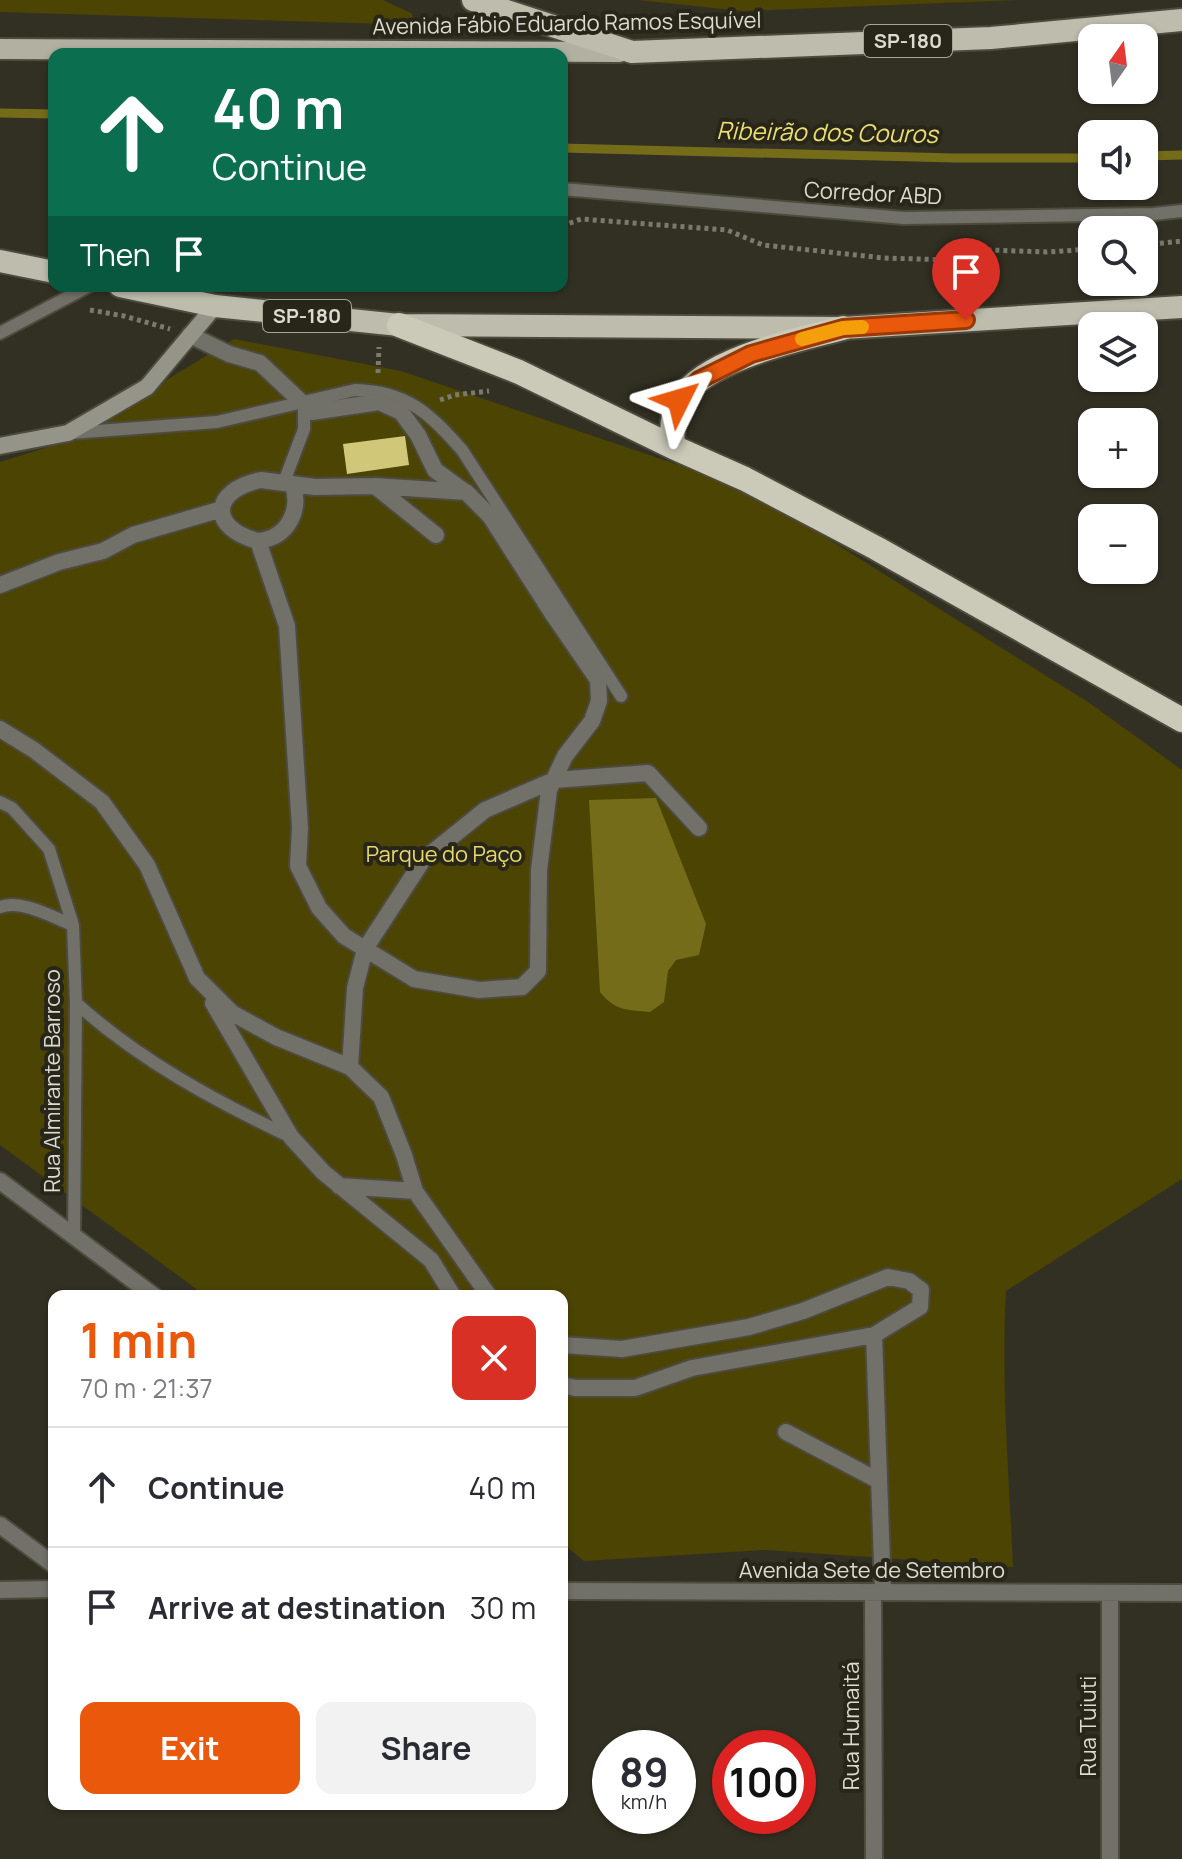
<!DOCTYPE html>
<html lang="en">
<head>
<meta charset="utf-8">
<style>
  body { margin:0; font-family:Manrope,sans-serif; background:#f2f2f3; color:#2b2b33; height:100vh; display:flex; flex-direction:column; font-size:30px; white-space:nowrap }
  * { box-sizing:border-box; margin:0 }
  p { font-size:26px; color:#7c7c81 }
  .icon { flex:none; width:44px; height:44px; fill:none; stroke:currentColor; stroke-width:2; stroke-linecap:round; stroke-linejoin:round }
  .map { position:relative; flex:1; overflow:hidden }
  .sheet { position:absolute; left:48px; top:1290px; width:520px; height:520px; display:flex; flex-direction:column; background:#fff; border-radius:16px; box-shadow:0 2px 6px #0004 }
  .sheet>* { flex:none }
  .hud { position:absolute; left:48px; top:48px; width:520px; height:244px; border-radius:16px; box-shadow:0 2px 6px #0004; background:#0b6e4f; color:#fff; overflow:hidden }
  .needle { width:52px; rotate:14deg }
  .buttons { position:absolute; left:1078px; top:24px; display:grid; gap:16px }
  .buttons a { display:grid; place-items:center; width:80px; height:80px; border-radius:16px; background:#fff; box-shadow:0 2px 6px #0004; font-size:40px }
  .speed { position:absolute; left:592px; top:1730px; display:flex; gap:16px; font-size:40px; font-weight:700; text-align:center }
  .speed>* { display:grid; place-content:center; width:104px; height:104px; border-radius:50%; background:#fff; box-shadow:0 2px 6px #0004; line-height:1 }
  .speed small { font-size:20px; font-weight:400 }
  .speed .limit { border:12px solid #d22; background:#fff; color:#111 }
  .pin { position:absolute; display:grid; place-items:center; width:68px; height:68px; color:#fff; margin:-82px -34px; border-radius:50% 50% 50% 0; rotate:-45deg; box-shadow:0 0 8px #0007 }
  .pin .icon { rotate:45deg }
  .me { position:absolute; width:88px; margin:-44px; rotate:50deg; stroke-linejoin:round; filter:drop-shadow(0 0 6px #0008) }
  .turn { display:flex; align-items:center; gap:28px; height:168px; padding:0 32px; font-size:36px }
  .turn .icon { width:104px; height:104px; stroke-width:2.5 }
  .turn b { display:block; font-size:56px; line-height:68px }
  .then { display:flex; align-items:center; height:76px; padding:0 32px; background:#0003; gap:16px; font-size:30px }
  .round { display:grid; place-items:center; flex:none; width:84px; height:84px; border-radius:16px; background:#f2f2f3 }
  .head { display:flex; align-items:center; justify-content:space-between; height:136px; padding:0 32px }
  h1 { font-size:48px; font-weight:700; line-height:60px; color:#ea580c }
  .cta { display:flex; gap:16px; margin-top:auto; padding:16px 32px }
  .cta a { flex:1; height:92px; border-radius:16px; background:#ea580c; color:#fff; font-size:32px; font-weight:700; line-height:92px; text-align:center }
  .cta a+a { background:#f2f2f3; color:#2b2b33 }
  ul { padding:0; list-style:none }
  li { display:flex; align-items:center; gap:24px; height:120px; padding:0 32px; border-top:2px solid #e1e1e2 }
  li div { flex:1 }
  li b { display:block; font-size:30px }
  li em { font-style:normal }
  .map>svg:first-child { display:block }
  .green { fill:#4c4402 }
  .water { fill:#756c19 }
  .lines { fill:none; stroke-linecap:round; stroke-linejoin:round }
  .stream { stroke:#756c19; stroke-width:9 }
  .building { fill:#d0c779 }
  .service-casing { stroke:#4d4b3e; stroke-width:16 }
  .pedestrian-casing { stroke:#4d4b3e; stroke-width:20 }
  .minor-casing { stroke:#4d4b3e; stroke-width:20 }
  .secondary-casing { stroke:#4d4b3e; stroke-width:20 }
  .primary-casing { stroke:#4d4b3e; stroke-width:24 }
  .trunk-casing { stroke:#4d4b3e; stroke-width:26 }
  .motorway-casing { stroke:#4d4b3e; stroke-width:28 }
  .path { stroke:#7c7a6e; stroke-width:5; stroke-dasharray:4 4; stroke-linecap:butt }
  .service { stroke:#717069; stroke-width:12 }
  .pedestrian { stroke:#717069; stroke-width:16 }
  .minor { stroke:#717069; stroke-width:16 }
  .secondary { stroke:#959488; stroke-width:16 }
  .primary { stroke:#b1b0a1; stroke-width:20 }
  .trunk { stroke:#bebcac; stroke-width:22 }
  .motorway { stroke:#cbc9b7; stroke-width:24 }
  .route-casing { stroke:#983908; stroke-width:20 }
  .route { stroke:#ea580c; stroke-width:14 }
  .slow { stroke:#f59e0b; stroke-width:14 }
  .labels { text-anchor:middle; stroke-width:8; stroke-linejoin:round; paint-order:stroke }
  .shield { fill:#282618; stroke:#a6a59a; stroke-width:2 }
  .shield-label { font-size:20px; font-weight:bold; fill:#dcdbd2 }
  .street-label { font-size:22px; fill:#dcdbd2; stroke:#282618 }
  .park-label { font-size:22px; fill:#e7d96e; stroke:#282618 }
  .water-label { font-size:24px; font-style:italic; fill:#ecde73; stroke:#282618 }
</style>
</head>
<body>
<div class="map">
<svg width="1182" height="1859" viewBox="0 0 1182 1859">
  <rect width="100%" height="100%" fill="#323022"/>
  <path class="green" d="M0 0H383L411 13 417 25 0 12Z
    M638 0H1020L742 11Z
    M234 339 401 371 747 488 1091 704 1182 770V1179L1006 1291C1001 1383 1009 1475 1013 1567L766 1550 584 1561 562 1543V1296H206L0 1145V462L64 442Z"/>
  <path class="water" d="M656 798 706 924 699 955 676 960 668 971 664 1002 650 1012C628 1010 615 1011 600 992L589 800Z"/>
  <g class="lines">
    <path class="stream" d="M0 113 54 114
      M562 148 954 158H1092
      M1144 156 1182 155"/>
  </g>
  <path class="building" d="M405 436 409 465 347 474 343 444Z"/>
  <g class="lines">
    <defs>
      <path id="service" d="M562 189 904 218 1154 214 1182 211
        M0 333 89 286
        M71 433 217 422 355 390C407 391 430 414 462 450L621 696
        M284 482 304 429V403
        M0 802 12 808 49 849 73 925 76 1003 74 1237
        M0 907C22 899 52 917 73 925
        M76 1003C139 1060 215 1101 291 1137"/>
      <path id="pedestrian" d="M190 335 229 354 260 363 312 412 379 402 401 412 418 435 435 470 465 492
        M261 480 315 487 375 486 466 492 490 516 552 613 598 680 599 701 592 721 565 756 549 790 539 870 538 971 522 987 479 990 414 979 344 936 319 908 298 866 300 828 287 626 258 541C208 528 211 490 261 480Z
        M375 486 436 535
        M258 541C287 538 301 512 293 485
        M0 585 59 562 103 551 133 535 222 509
        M0 729 34 750 102 802 147 865 197 978 232 1013 276 1037 350 1067 381 1097 404 1155 415 1191 489 1296
        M213 1003 291 1137 323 1172 431 1260 453 1296
        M350 1067 355 988 365 949 423 860 485 810 554 780 648 773 699 828
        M339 1186 415 1191
        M562 1345 622 1349 749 1327 803 1311 888 1277 909 1281 921 1290 920 1307 874 1335 883 1592
        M562 1385 575 1388H635L692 1368 874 1335
        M786 1432 879 1481"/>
      <path id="minor" d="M0 1181 154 1296
        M0 1525 54 1565
        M0 1590 54 1589
        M562 1591 1182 1593
        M873 1592 874 1859
        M1110 1859V1593"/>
      <path id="secondary" d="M0 446 68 433 147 387 215 306"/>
      <path id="primary" d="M0 49 620 52"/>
      <path id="trunk" d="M473 0 632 52 991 38 1182 20
        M0 261 54 272
        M120 286 215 306 399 325 843 328 1182 307"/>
      <path id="motorway" d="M399 325 519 372 673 447 745 479 876 548 1182 720
        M673 447C672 432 671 412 680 399 708 358 797 340 843 328"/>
    </defs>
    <use href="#service" class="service-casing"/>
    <use href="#pedestrian" class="pedestrian-casing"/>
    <use href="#minor" class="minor-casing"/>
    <use href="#secondary" class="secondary-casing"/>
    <use href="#primary" class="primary-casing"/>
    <use href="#trunk" class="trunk-casing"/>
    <use href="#motorway" class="motorway-casing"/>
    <path class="path" d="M562 226 581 219 727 230 763 245 884 258 950 260 989 250 1047 252 1092 249
      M1144 245 1182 241
      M90 310 124 316 170 329
      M378 373 379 347
      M440 400 455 395 489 391"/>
    <use href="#service" class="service"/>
    <use href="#pedestrian" class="pedestrian"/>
    <use href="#minor" class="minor"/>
    <use href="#secondary" class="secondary"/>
    <use href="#primary" class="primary"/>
    <use href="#trunk" class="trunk"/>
    <use href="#motorway" class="motorway"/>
  </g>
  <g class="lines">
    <defs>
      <path id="route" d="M679 400 699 380 751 354 843 328 966 320"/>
    </defs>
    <use href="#route" class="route-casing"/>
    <use href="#route" class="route"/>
    <path class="slow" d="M802 339 843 328 862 327"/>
  </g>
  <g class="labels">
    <g class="shield">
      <rect x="864" y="25" width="88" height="32" rx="6"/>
      <rect x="263" y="300" width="88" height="32" rx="6"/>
    </g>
    <g class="shield-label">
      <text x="908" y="48">SP-180</text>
      <text x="307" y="323">SP-180</text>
    </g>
    <g class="street-label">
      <text transform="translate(567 23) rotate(-1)" y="8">Avenida Fábio Eduardo Ramos Esquível</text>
      <text transform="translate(873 193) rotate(3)" y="8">Corredor ABD</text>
      <text transform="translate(52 1081) rotate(-90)" y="8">Rua Almirante Barroso</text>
      <text x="872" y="1578">Avenida Sete de Setembro</text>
      <text transform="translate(851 1726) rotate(-90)" y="8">Rua Humaitá</text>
      <text transform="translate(1088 1726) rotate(-90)" y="8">Rua Tuiuti</text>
    </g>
    <g class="park-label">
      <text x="444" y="862">Parque do Paço</text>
    </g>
    <g class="water-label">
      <text transform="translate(827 133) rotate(1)" y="8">Ribeirão dos Couros</text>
    </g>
  </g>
</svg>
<div class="buttons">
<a><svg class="needle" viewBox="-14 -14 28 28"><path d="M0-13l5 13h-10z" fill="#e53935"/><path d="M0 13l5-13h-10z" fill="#7c7c81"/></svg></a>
<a><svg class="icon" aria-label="sound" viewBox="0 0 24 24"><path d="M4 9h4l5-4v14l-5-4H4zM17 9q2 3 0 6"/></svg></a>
<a><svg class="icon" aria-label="search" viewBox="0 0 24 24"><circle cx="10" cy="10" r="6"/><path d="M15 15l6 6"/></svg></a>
<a><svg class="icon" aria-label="layers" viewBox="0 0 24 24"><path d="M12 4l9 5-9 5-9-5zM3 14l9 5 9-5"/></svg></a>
<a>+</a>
<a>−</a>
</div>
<div class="speed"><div>89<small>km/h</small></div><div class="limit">100</div></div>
<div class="pin" style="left:966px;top:320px;background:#d93025"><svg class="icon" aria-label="arrive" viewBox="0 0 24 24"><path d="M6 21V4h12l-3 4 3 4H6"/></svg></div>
<svg class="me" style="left:679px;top:400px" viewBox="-20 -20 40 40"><path d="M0-17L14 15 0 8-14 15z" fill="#ea580c" stroke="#fff" stroke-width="4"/></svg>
<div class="hud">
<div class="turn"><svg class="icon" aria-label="ahead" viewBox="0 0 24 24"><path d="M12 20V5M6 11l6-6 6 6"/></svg><div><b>40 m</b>Continue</div></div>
<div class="then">Then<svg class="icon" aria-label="arrive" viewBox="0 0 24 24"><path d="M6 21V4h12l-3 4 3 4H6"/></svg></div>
</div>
<section class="sheet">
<div class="head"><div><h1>1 min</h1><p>70 m · 21:37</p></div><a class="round" style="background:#d93025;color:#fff"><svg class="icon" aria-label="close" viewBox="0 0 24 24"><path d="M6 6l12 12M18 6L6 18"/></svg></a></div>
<ul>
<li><svg class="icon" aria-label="ahead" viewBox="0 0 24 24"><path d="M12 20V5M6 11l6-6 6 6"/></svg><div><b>Continue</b></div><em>40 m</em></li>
<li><svg class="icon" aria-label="arrive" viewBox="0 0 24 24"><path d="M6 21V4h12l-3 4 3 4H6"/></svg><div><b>Arrive at destination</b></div><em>30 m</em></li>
</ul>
<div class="cta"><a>Exit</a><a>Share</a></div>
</section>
</div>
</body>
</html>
